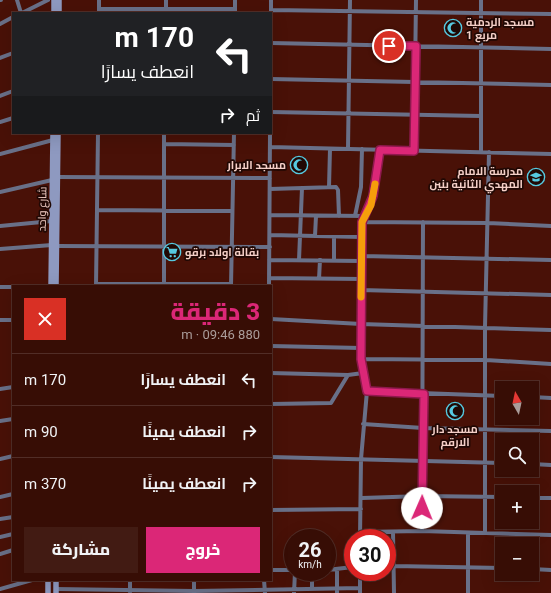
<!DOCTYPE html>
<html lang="ar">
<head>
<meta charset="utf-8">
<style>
  body { margin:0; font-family:Roboto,Cairo,sans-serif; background:#421b13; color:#f1f3f6; direction:rtl; height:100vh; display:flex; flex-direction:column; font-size:15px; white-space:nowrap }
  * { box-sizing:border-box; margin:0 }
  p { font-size:13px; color:#aa9c9a }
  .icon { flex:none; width:22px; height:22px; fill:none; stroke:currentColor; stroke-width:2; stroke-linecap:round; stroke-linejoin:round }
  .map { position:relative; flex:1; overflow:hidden; direction:ltr }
  .panel { position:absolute; left:12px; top:285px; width:260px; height:296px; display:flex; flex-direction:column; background:#370d05; border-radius:0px; box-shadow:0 4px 16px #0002,0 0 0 1px #512d27; direction:rtl }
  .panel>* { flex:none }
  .hud { position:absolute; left:12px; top:12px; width:260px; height:122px; border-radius:0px; box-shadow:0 4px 16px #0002,0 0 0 1px #512d27; direction:rtl; background:#202124; color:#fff; overflow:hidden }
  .needle { width:26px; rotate:351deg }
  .buttons { position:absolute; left:495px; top:381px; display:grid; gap:8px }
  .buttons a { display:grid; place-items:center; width:44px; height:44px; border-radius:0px; background:#370d05; box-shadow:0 4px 16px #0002,0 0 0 1px #512d27; font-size:20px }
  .speed { position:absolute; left:284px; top:529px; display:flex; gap:8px; font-size:20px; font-weight:700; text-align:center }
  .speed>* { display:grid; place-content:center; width:52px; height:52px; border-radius:50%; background:#370d05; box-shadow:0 4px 16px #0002,0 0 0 1px #512d27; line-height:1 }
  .speed small { font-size:10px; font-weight:400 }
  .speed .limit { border:6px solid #d22; background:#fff; color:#111 }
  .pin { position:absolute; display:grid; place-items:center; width:34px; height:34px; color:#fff; margin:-17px; border:2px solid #fff; border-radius:50%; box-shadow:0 1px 4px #0007 }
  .me { position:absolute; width:44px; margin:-22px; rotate:1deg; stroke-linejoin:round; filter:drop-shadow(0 0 3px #0008) }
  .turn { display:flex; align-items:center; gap:14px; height:84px; padding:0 12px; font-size:18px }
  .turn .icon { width:52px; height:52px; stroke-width:2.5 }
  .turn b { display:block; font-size:28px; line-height:34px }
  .then { display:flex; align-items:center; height:38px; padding:0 12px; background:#0003; gap:8px; font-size:15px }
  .round { display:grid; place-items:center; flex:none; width:42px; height:42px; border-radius:0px; background:#421b13 }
  .overview { display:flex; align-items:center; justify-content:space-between; height:68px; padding:0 12px }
  h1 { font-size:24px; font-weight:800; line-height:30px; color:#db2777 }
  .action { display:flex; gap:8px; margin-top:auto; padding:8px 12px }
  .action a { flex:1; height:46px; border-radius:0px; background:#db2777; color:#fff; font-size:16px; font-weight:800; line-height:46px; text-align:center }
  .action a+a { background:#421b13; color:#f1f3f6 }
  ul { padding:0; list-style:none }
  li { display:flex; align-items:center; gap:12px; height:52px; padding:0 12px; border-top:1px solid #512d27 }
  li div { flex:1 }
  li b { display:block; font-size:15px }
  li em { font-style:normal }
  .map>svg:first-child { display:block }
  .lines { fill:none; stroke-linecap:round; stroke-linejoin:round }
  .street { stroke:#697088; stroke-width:4 }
  .secondary { stroke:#8e99c0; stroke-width:5.5 }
  .route-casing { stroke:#8e194d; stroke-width:10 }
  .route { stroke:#db2777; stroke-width:7 }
  .slow { stroke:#f59e0b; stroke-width:7 }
  .labels { text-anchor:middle; stroke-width:3.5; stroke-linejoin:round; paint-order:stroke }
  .poi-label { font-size:11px; font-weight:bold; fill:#f4cfc7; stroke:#200804; text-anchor:start }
  .street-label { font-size:11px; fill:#f4cfc7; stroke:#200804 }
</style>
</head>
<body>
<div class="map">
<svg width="551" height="593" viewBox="0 0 551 593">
  <rect width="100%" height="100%" fill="#491107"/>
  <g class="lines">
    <path class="street" d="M0 0H1
      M17 0 21 13
      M99 9H235
      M272 10 551 14
      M22 13 48 0
      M99 13V0
      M166 13V0
      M235 13V0
      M0 24 13 17
      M271 39V0
      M271 43 551 49
      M0 58 13 53
      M271 79 551 85
      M0 96 13 91
      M271 112 481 116
      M0 122 13 118
      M164 133V286
      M164 144 234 145
      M270 147 551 154
      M348 149 350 0
      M414 151 416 0
      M481 152V0
      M0 154 53 140
      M58 177 270 178
      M329 187 330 149
      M270 189 336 187 338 190 339 216
      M0 192 52 180
      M98 210 232 211
      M270 215 364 216
      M355 216 361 187 362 149
      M363 222 488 223 551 226
      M0 226 52 221
      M270 235 362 237
      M315 236 316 216
      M57 246 270 247
      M0 249 52 245
      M362 256 551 260
      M269 260 362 261
      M299 260 302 188
      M334 260V237
      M269 278 362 279
      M319 279 320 260
      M96 284H231
      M96 286 98 133
      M231 286 234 133
      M269 286 270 133
      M0 287H13
      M361 290 551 295
      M271 319 361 324 551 330
      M0 320H13
      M271 346 361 348
      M361 359 486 360 551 364
      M271 373 348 375 363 373
      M0 389 13 387
      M367 391 502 396
      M532 397 551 398
      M271 404 331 403 348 375
      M0 421 13 419
      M363 424 423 428 551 431
      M271 457 502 463
      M0 459 13 456
      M532 464 551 465
      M0 497 13 494
      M362 498 423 496 502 497
      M532 498H551
      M271 510 361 509
      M0 519 13 517
      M422 531 423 222
      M360 532 422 531 551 535
      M393 532 394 593
      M468 533V593
      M485 533V327L489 152
      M0 537 13 534
      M360 538 361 459 367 391 361 359 363 222 373 196 380 150
      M0 554 13 550
      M394 566 502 568
      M532 569 551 570
      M271 570H293
      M327 570 353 567
      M130 580V592
      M194 580V592
      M264 580 265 593
      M0 589 32 580
      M56 589 194 591 360 588
      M312 589V572
      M294 593 295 572
      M337 593V570
      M360 593V572"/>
    <path class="secondary" d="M54 13V0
      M59 13V0
      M51 286 53 133
      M56 286 58 133
      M56 580V593
      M48 593V580"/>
  </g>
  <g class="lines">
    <defs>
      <path id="route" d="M389 46H416L414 151 380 150 373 196 362 222 361 359 367 391 424 394 422 508"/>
    </defs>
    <use href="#route" class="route-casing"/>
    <use href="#route" class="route"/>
    <path class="slow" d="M361 297 362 222 371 205 375 184"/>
  </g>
  <defs>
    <symbol id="mosque-ring" viewBox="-11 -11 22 22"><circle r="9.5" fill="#200804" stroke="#56c9e0" stroke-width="1.5"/><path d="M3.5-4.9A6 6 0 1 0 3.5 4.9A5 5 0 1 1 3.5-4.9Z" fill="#56c9e0"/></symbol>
    <symbol id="school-ring" viewBox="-11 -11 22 22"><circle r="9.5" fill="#200804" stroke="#56c9e0" stroke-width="1.5"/><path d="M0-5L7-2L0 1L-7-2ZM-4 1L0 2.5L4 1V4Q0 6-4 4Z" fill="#56c9e0"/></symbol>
    <symbol id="supermarket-ring" viewBox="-11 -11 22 22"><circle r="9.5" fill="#200804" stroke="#56c9e0" stroke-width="1.5"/><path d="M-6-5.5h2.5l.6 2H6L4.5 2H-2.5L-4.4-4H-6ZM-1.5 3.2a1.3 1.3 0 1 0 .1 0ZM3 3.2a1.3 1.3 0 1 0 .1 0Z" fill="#56c9e0"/></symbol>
  </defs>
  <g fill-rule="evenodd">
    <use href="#mosque-ring" x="443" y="18" width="20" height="20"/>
    <use href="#mosque-ring" x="289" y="155" width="20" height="20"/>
    <use href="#school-ring" x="526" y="167" width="20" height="20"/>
    <use href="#supermarket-ring" x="162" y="242" width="20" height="20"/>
    <use href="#mosque-ring" x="445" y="401" width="20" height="20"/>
  </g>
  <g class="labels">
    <g class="poi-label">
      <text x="466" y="26">مسجد الردمية<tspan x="466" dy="13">مربع 1</tspan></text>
      <text x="286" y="169" text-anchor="end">مسجد الابرار</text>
      <text x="523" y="175" text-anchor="end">مدرسة الامام<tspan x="523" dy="13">المهدي الثانية بنين</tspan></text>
      <text x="185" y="256">بقالة اولاد برقو</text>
      <text x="455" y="433" text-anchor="middle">مسجد دار<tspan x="455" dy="13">الارقم</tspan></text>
    </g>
    <g class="street-label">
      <text transform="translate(42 209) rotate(-89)" y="4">شارع واحد</text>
    </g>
  </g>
</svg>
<div class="buttons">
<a><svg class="needle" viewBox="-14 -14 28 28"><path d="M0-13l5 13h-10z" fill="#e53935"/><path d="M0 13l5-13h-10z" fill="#aa9c9a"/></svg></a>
<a><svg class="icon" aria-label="search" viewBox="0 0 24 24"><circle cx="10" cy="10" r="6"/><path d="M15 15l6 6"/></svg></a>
<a>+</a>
<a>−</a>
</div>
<div class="speed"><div>26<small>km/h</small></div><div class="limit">30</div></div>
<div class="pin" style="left:389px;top:46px;background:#d93025"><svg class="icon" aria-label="arrive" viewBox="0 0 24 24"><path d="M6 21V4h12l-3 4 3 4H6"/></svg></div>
<svg class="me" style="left:422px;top:508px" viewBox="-20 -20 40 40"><circle r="19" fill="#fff"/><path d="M0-13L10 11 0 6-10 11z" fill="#db2777"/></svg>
<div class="hud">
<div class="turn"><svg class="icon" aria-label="left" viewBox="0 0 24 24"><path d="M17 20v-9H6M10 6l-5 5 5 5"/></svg><div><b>170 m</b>انعطف يسارًا</div></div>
<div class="then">ثم<svg class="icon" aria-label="right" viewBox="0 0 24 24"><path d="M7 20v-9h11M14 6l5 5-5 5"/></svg></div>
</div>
<section class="panel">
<div class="overview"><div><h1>3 دقيقة</h1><p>880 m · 09:46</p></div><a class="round" style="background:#d93025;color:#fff"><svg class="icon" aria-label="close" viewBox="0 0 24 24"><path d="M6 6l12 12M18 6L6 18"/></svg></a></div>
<ul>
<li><svg class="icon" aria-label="left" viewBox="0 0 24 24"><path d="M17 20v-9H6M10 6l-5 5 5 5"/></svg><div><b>انعطف يسارًا</b></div><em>170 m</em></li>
<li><svg class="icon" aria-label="right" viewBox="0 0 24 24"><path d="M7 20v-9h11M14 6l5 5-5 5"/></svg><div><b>انعطف يمينًا</b></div><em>90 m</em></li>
<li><svg class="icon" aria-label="right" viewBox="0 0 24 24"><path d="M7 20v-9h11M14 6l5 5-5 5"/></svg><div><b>انعطف يمينًا</b></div><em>370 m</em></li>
</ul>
<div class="action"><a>خروج</a><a>مشاركة</a></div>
</section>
</div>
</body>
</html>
